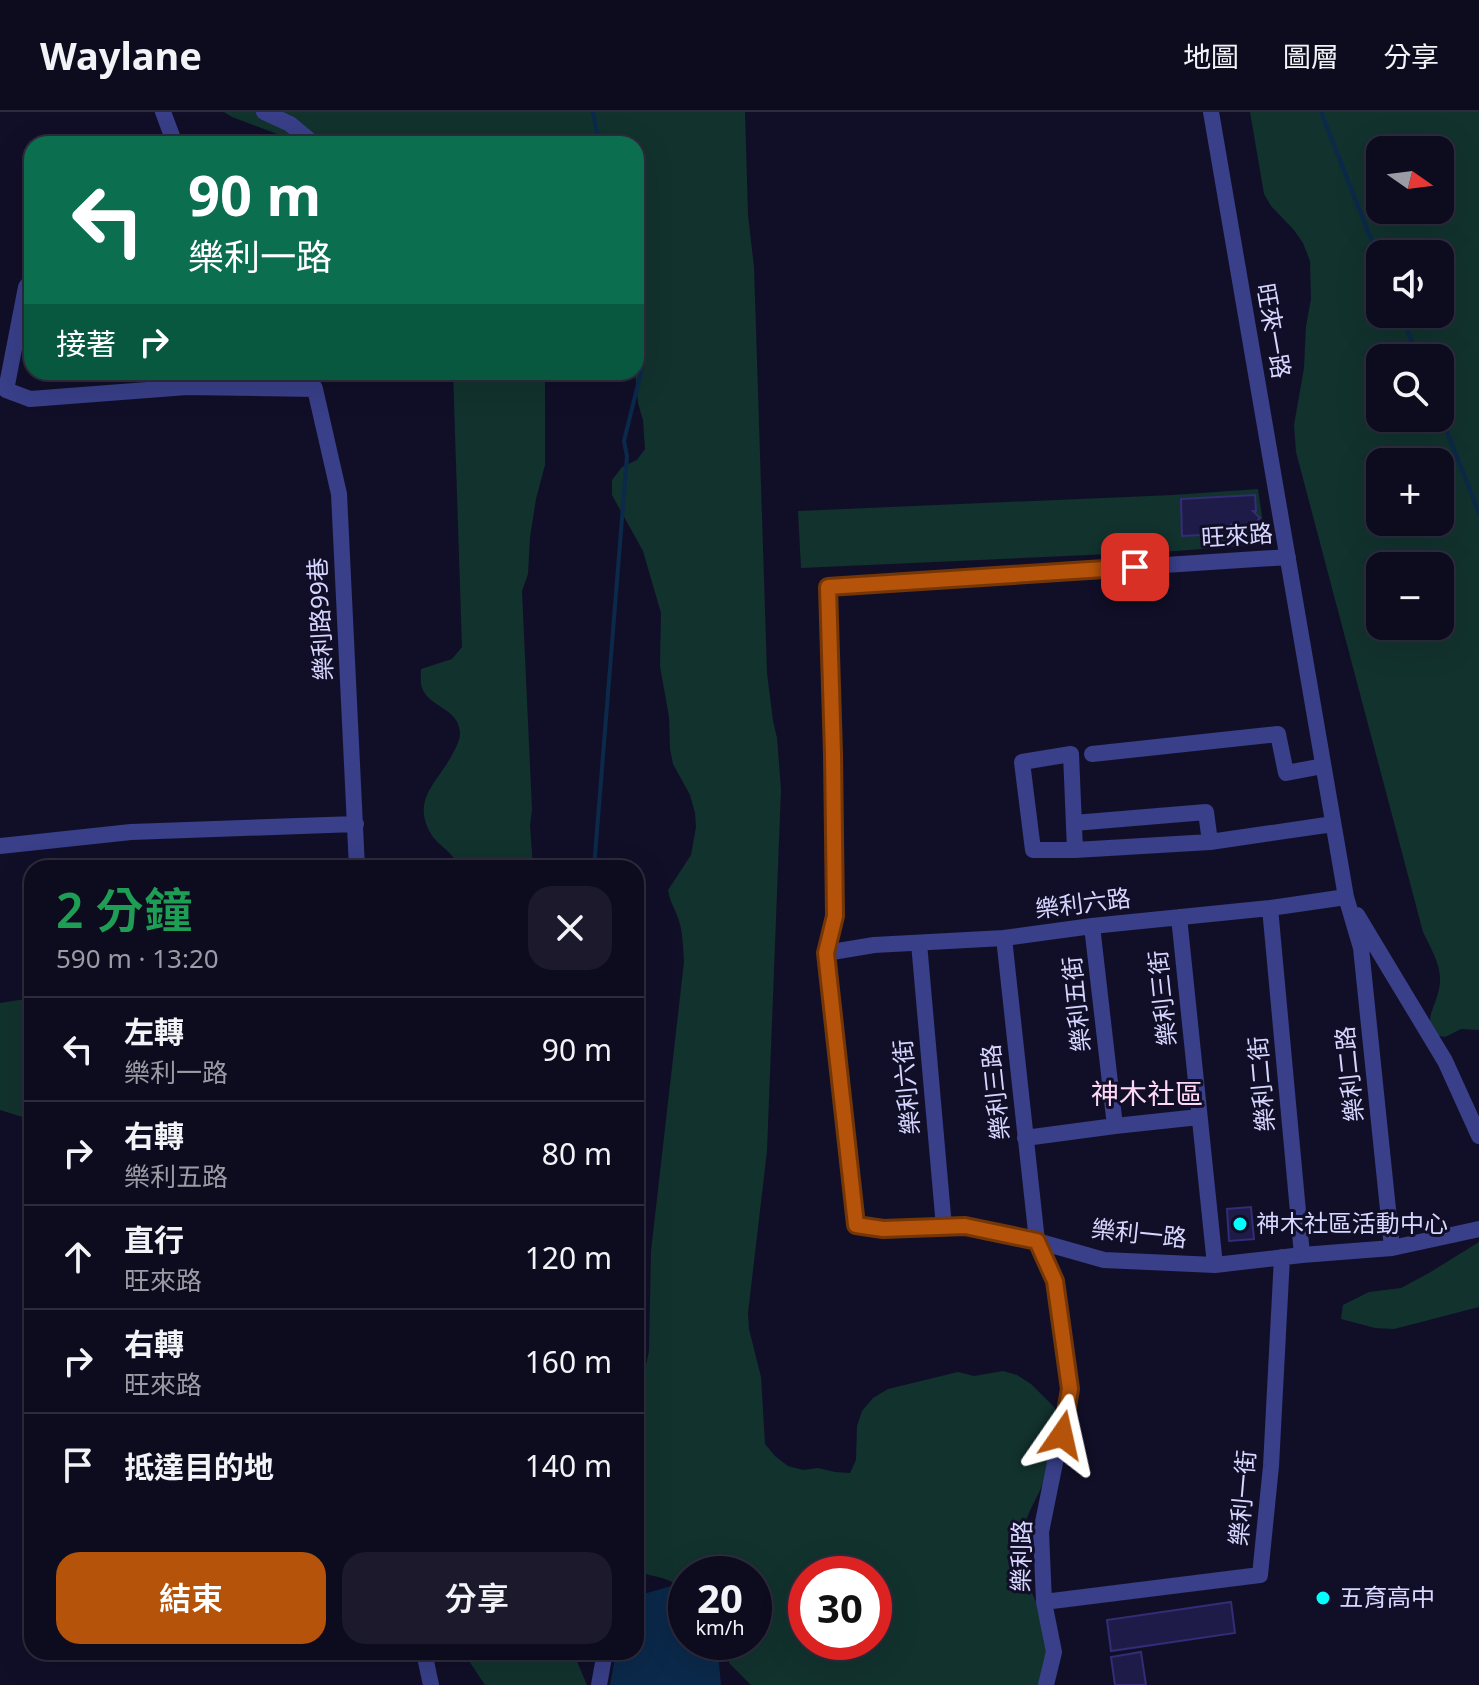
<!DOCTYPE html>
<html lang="zh-TW">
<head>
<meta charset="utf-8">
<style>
  body { margin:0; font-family:"Noto Sans","Noto Sans TC",sans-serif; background:#1b192b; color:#f1f3f6; height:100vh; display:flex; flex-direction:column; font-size:30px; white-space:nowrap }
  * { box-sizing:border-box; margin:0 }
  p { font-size:26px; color:#9a9ba4 }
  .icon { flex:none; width:44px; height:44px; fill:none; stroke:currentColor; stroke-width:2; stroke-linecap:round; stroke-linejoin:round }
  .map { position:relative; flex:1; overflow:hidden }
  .details { position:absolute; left:24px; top:748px; width:620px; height:800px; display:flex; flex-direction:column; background:#0d0b1e; border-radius:24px; box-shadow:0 8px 32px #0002,0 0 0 2px #2d2b3c }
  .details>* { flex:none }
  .top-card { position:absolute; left:24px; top:24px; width:620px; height:244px; border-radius:24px; box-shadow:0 8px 32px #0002,0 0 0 2px #2d2b3c; background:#0b6e4f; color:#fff; overflow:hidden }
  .needle { width:52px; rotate:104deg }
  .buttons { position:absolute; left:1366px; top:24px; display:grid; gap:16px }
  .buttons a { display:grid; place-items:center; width:88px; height:88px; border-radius:16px; background:#0d0b1e; box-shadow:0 8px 32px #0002,0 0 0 2px #2d2b3c; font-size:40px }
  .speed { position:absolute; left:668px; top:1444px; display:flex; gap:16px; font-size:40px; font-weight:700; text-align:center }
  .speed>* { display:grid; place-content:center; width:104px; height:104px; border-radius:50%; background:#0d0b1e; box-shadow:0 8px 32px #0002,0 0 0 2px #2d2b3c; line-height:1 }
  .speed small { font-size:20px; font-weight:400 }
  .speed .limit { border:12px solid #d22; background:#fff; color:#111 }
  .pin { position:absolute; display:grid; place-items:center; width:68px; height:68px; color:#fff; margin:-34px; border-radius:16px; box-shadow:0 4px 12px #0006 }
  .me { position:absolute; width:88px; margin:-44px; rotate:11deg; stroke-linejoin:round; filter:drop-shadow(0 0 6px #0008) }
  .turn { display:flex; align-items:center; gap:28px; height:168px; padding:0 32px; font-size:36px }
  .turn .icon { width:104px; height:104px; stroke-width:2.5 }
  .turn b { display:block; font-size:56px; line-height:68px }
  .then { display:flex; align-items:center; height:76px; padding:0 32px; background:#0003; gap:16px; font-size:30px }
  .round { display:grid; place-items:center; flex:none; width:84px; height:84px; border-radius:24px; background:#1b192b }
  .headline { display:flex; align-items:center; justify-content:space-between; height:136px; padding:0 32px }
  h1 { font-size:48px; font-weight:600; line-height:60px; color:#1e9e55 }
  .button { display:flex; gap:16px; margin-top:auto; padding:16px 32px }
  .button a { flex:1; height:92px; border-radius:24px; background:#b45309; color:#fff; font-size:32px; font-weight:600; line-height:92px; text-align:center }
  .button a+a { background:#1b192b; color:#f1f3f6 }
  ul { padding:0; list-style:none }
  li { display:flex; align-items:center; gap:24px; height:104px; padding:0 32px; border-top:2px solid #2d2b3c }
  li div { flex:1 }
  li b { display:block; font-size:30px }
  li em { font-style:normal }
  header { display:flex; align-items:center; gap:48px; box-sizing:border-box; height:112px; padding:0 40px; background:#0d0b1e; border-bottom:2px solid #2d2b3c }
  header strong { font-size:38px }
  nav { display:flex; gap:44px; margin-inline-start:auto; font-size:28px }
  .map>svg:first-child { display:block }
  .green { fill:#12322e; fill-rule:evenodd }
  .water { fill:#0b294b }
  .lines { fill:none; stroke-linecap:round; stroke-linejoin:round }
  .stream { stroke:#0b294b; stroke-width:4 }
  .building { fill:#1f1b49; stroke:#332c76; stroke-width:2 }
  .minor { stroke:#393f88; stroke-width:16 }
  .route-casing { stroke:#753606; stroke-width:20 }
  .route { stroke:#b45309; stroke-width:14 }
  .poi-dot { fill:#02fffe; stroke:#110f28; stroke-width:3 }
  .labels { text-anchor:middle; stroke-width:6; stroke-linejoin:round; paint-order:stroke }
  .street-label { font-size:24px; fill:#d7d6ff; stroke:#110f28 }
  .poi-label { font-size:24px; fill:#d7d6ff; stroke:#110f28; text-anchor:start }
  .quarter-label { font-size:28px; fill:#ffd8f5; stroke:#110f28 }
</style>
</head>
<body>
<header>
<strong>Waylane</strong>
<nav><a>地圖</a><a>圖層</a><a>分享</a></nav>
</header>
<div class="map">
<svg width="1479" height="1573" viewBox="0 0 1479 1573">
  <rect width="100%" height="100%" fill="#110f28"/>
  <path class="green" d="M224 0H745L748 103 754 155 767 561 773 609 777 626 781 677 767 1039 748 1201 749 1217 761 1265 765 1332 775 1344 788 1354 803 1358 818 1356 835 1360 850 1361 856 1348 857 1314 862 1299 873 1286 888 1277 958 1260 974 1264 1003 1259 1017 1263 1031 1272 1055 1296C1054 1317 1052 1342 1046 1363 1039 1386 1022 1406 1020 1432 1017 1467 1053 1508 1050 1544 1050 1553 1043 1564 1040 1573H751L729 1551 731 1530H754V1462H686V1479C678 1474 672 1469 662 1466 652 1463 645 1463 636 1458V1300L649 1239 651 1139 684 850C683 835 683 817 677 803 673 793 670 790 668 778L691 743 696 715 695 701 690 683 673 652 670 637 669 605 660 554 661 501 643 439 612 383V368L622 355 637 348 645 337 643 308 638 291 635 260H636V32H304L232 5ZM806 1462H874V1530H806Z
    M1250 0H1479V918L1461 917 1445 925 1430 922C1428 899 1435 896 1439 877 1444 857 1431 837 1423 820L1296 340 1294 313 1304 256 1306 214 1311 187 1310 149 1303 131 1294 118 1271 94 1264 82ZM1380 38H1440V98H1380ZM1380 142H1440V202H1380ZM1380 246H1440V306H1380ZM1380 350H1440V410H1380ZM1380 454H1440V514H1380Z
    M453 260H545V353L536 387 530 425 528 462 522 479 532 698 530 713 533 756H458C457 752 455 748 453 745 447 737 437 732 431 722 410 686 440 669 454 639 457 634 460 627 460 621 459 596 430 596 422 576 420 570 421 563 421 557L452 547 462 535Z
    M1258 377 1266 432 1176 439 801 456 798 399 1173 383Z
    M32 886V1008L0 998V891Z
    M1479 1130V1195L1394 1217 1375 1216 1341 1207 1343 1193 1369 1180 1401 1176 1429 1161Z
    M463 1540H573L587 1573H485Z"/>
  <path class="water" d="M675 1473 686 1485V1530H717L721 1573H610L616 1540H636V1484Z"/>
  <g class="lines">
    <path class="stream" d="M593 0 599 32
      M1321 0 1380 150
      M1401 202 1418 246
      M1440 302 1479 401
      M594 756 627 344 624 329 642 256 636 224"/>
  </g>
  <path class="building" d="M1255 383 1256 399H1253L1260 406 1245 422 1234 410 1222 422 1182 424 1181 387Z
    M1251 1095 1254 1127 1229 1129 1227 1097Z
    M1231 1490 1235 1521 1111 1539 1107 1508Z
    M1141 1540 1146 1573H1115L1111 1545Z"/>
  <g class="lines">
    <path class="minor" d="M163 0 175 32
      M264 0 290 12 314 32
      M1211 0 1346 785 1361 836 1392 1136
      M32 167 26 175 6 278 30 287 187 275 315 277
      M307 260 315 277 339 382 357 756
      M1288 445 828 475 833 642 835 804 826 841 856 1113 883 1117 965 1114 1037 1129 1104 1148 1215 1153 1302 1143 1392 1136 1479 1117
      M1092 642 1278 622 1286 661 1323 654
      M1074 711 1206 700 1210 730
      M0 734 131 720 356 712
      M1075 738H1033L1022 650 1071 642 1075 738 1210 730 1333 712
      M1270 796 1302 1143
      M1357 803 1445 949 1479 1024
      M1179 805 1215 1153
      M1092 814 1115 1014
      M1004 826 1037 1129 1055 1169 1070 1277 1041 1420 1044 1490 1054 1540 1046 1573
      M919 831 944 1115
      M826 841 874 833 1004 826 1092 814 1270 796 1346 785
      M1025 1026 1115 1014 1199 1005
      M1044 1490 1260 1463 1271 1354 1282 1145
      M424 1540 431 1573
      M599 1573 605 1540"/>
  </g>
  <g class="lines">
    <defs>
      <path id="route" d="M1062 1323 1070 1277 1055 1169 1037 1129 965 1114 883 1117 856 1113 826 841 835 804 833 642 828 475 1135 455"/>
    </defs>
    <use href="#route" class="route-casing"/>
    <use href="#route" class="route"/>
  </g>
  <g class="poi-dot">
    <circle cx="1240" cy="1112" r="8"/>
    <circle cx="1323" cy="1486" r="8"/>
  </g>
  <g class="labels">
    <g class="street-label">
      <text transform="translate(1273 219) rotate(80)" y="8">旺來一路</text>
      <text transform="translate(1237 424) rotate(-4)" y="8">旺來路</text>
      <text transform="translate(321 507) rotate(-93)" y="8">樂利路99巷</text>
      <text transform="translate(1083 792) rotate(-7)" y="8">樂利六路</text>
      <text transform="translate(1163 886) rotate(-96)" y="8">樂利三街</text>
      <text transform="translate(1077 892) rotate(-96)" y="8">樂利五街</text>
      <text transform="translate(1350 962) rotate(-96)" y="8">樂利二路</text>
      <text transform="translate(1262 972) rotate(-95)" y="8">樂利二街</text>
      <text transform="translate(907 975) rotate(-95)" y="8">樂利六街</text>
      <text transform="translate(996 980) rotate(-96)" y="8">樂利三路</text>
      <text transform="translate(1139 1122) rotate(6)" y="8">樂利一路</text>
      <text transform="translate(1243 1386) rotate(-85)" y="8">樂利一街</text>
      <text transform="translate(1022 1444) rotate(-89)" y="8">樂利路</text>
    </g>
    <g class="poi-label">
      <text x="1256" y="1120">神木社區活動中心</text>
      <text x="1339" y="1494">五育高中</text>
    </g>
    <g class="quarter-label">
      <text x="1147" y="992">神木社區</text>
    </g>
  </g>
</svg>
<div class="buttons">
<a><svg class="needle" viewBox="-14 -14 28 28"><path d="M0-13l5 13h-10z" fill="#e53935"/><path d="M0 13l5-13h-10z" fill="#9a9ba4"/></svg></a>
<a><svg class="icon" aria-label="sound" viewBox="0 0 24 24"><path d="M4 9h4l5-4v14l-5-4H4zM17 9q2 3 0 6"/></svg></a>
<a><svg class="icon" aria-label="search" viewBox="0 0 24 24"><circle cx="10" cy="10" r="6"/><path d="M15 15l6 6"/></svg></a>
<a>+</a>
<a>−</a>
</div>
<div class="speed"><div>20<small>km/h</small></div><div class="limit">30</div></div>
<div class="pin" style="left:1135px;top:455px;background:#d93025"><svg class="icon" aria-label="arrive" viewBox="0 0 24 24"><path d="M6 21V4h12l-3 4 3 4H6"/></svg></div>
<svg class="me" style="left:1062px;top:1323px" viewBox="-20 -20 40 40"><path d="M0-17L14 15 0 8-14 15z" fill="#b45309" stroke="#fff" stroke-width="4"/></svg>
<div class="top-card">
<div class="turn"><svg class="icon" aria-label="left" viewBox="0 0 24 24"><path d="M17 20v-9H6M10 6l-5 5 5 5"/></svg><div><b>90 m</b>樂利一路</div></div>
<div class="then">接著<svg class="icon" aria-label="right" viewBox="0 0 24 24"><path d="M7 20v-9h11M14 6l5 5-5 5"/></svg></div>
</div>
<section class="details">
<div class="headline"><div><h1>2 分鐘</h1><p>590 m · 13:20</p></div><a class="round"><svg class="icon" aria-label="close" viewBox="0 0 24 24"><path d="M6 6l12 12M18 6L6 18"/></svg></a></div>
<ul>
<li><svg class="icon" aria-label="left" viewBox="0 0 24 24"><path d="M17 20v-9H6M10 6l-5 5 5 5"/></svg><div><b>左轉</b><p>樂利一路</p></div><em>90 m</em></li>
<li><svg class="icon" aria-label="right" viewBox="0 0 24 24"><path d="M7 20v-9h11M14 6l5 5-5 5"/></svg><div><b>右轉</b><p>樂利五路</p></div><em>80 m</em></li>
<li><svg class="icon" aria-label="ahead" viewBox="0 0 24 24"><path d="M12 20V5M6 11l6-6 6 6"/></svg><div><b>直行</b><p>旺來路</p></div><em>120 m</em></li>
<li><svg class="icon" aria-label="right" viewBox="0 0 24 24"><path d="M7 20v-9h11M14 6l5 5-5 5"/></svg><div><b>右轉</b><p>旺來路</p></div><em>160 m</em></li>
<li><svg class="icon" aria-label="arrive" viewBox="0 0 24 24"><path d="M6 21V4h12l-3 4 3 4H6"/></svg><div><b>抵達目的地</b></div><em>140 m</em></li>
</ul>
<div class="button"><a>結束</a><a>分享</a></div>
</section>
</div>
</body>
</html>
